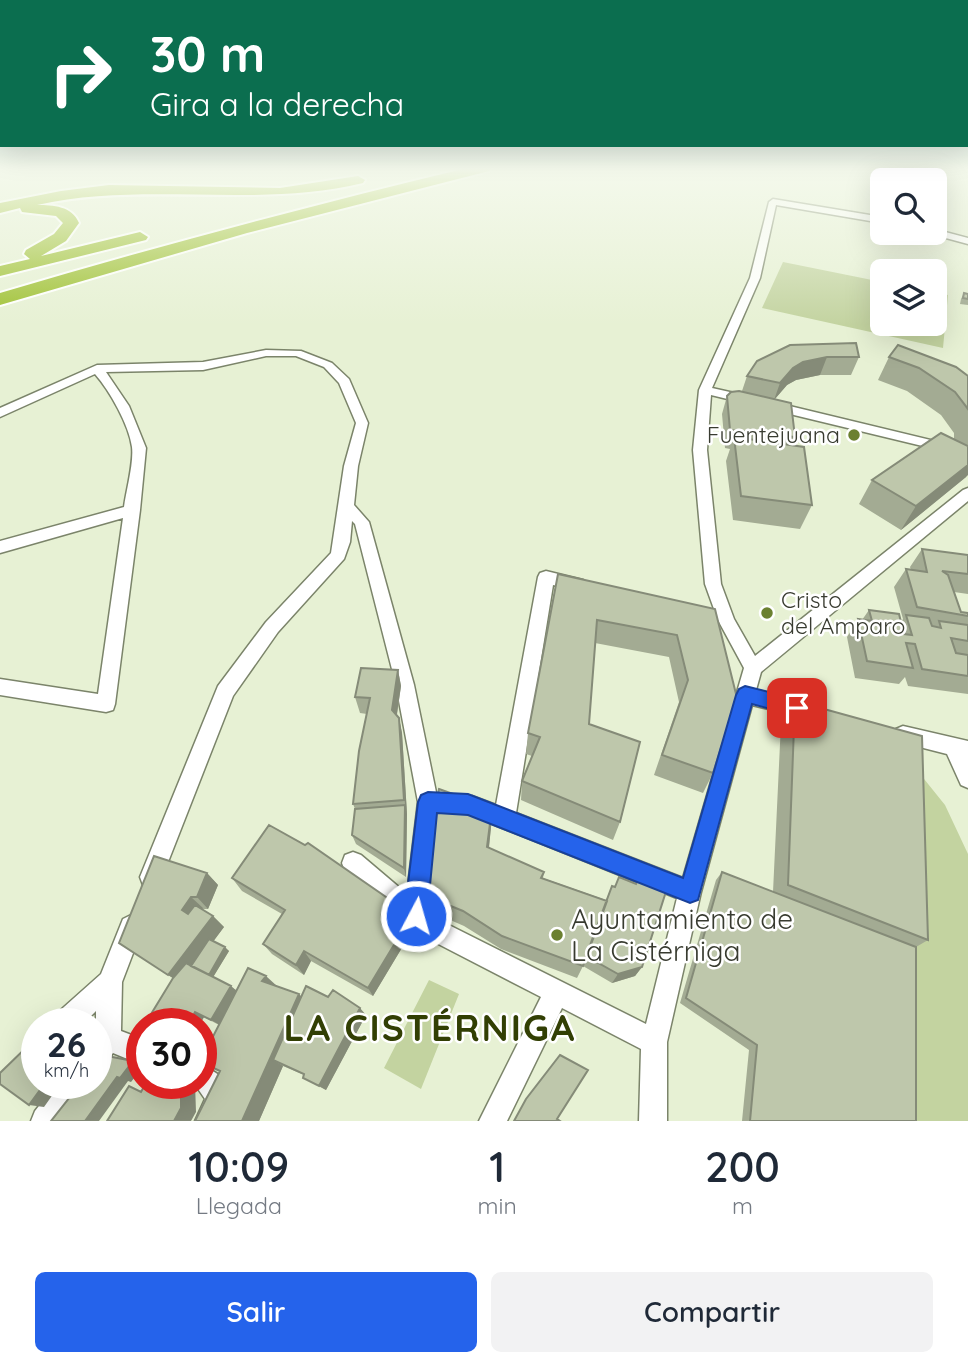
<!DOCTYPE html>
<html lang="es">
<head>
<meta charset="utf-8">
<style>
  body { margin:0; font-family:Quicksand,sans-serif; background:#f2f2f3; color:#1f2937; height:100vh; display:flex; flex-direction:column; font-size:26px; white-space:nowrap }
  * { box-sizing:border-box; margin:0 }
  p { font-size:23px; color:#747a83 }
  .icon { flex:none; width:38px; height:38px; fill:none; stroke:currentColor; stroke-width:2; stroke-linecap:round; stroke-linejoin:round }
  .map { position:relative; height:1121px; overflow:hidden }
  .side { display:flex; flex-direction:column; background:#fff; flex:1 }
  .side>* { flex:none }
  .top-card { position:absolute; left:0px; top:0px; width:970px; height:147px; box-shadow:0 7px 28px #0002; background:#0b6e4f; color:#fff; overflow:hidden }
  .tools { position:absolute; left:870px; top:168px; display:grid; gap:14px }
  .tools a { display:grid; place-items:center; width:77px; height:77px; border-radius:10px; background:#fff; box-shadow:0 7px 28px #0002; font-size:35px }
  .speed { position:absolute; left:21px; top:1008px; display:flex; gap:14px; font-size:35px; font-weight:700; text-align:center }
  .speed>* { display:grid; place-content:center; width:91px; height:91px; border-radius:50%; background:#fff; box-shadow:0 7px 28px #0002; line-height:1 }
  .speed small { font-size:18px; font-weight:400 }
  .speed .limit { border:10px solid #d22; background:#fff; color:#111 }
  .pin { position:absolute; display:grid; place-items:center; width:60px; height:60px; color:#fff; margin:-30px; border-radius:14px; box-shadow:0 4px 10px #0006 }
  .me { position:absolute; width:77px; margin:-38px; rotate:6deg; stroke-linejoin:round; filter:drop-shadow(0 0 5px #0008) }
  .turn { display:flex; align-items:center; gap:24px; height:147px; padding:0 35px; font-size:32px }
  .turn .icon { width:91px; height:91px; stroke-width:2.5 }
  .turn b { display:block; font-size:49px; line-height:60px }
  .eta { display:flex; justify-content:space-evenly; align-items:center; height:119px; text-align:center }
  .eta b { font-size:42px; font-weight:600; line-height:49px }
  .action { display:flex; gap:14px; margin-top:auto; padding:14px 35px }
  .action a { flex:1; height:80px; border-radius:10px; background:#2563eb; color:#fff; font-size:28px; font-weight:600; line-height:80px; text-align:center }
  .action a+a { background:#f2f2f3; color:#1f2937 }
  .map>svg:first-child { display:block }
  .green { fill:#c3d3a0 }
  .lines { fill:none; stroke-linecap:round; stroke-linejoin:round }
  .street-casing { stroke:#7b846a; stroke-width:3 }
  .highway-casing { stroke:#fff; stroke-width:4 }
  .street { fill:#fff; fill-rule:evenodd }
  .highway { fill:#9ec031; fill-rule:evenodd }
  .wall { fill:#a3ab93 }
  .shaded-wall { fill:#858b78 }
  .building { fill:#bec7ab; stroke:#858b78; stroke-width:2 }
  .route { fill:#2563eb; stroke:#184099; stroke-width:2 }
  .poi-dot { fill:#6b8030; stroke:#fff; stroke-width:2.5 }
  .labels { text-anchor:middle; stroke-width:5; stroke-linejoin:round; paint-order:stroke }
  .poi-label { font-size:23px; fill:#383b30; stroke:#fff; text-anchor:end }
  .near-poi-label { font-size:28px; fill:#383b30; stroke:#fff; text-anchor:start }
  .near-district-label { font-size:37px; font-weight:bold; letter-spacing:2px; fill:#323f04; stroke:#fff }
</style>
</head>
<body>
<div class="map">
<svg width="968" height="1121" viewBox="0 0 968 1121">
  <rect width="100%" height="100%" fill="#e7f1d4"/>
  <path class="green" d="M783 262 882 282V324H934L935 293 948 295 943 348 762 308Z
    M912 764 945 805 968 854V1121H911Z
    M429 980 459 994 421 1089 384 1068Z"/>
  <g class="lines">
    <defs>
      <path id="street" d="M773 199 882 217V223L776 205 760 278 712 388 752 397 754 400 748 404 711 395 707 450 721 584 734 619 755 656 963 490 968 488V501L761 672 756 690 811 703 818 705 820 711 818 717 811 719 752 705 701 892 667 1042V1121H639L641 1049 562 1008 507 1121H479L541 997 417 933 345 871 342 863 345 855 353 852 361 855 407 894 418 802 396 685 355 524 352 521 350 542 344 559 278 632 233 696 159 885 151 888 143 885 140 877 218 686 266 622 331 553 344 466 356 423 339 383 324 367 296 356H266L203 370 106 372 129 406 146 448 140 510 115 704 113 710 106 712 0 695V679L98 694 123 518 0 553V541L124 507C126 491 134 463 132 447 129 425 110 391 95 374L0 417V408L97 365 203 362 266 350 301 351 332 363 349 379 368 423 358 466 354 505 369 522 414 685 438 802 428 912 433 917 646 1024 677 898 465 813 462 806 465 799 472 796 496 805 538 577 540 573 546 571 583 580 585 584 583 588 577 590 553 585 516 813 683 878 744 668 718 620 705 584 693 450 699 390 750 278 769 202Z
        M934 229 968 238V244L931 234 934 233Z
        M773 402 968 449V457L769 409V403Z
        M903 726 968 741V788L961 785 947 754 896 741 893 735 896 729Z
        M131 915 139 919 143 927 122 982 121 1031 142 1039V1065L113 1053 105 1063 96 1067V1011L83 1024H51L55 1015 101 974 123 919Z
        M206 1068C219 1073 229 1082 234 1095L223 1121H195L205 1099 194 1083H201V1070Z
        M57 1083H87L62 1121H31L35 1111Z"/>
      <path id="highway" d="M467 168H491L489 171 247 233 0 305V293C154 247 310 206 467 168Z
        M358 176 365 180 363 183C255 209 145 181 37 205 53 205 72 206 79 223L66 241 41 256 140 232 148 237 146 240 0 276V266L30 259 24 254 26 250 54 234 63 223 56 216 22 212 20 208 0 213V203L61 191 109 185 280 188Z"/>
    </defs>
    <use href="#street" class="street-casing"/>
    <use href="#highway" class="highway-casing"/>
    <use href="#street" class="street"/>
    <use href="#highway" class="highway"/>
  </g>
  <path class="wall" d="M964 293 968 294V305L960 304 961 299Z
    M790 345 859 357 851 375H820L796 380 787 385 775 399 795 437 791 445 812 505 800 529 733 520 726 461 730 449 725 448 722 414 727 396 742 391 747 376Z
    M889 357 968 376V446L966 477 901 530 859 504 872 480 954 439V433L941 415 907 391 878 380Z
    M922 549 968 555V594L954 592 961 612 968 613V694L908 686 905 677 899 684 855 678 847 637 858 619 862 620 869 610 901 622 903 619 894 587 906 569 911 570 910 567Z
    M558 574 715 609 713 773 703 793 654 775 679 702 669 657 595 643 589 724 620 822 613 840 521 800 522 781 532 756 526 754 528 733Z
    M398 670 401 686 397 715 399 718 402 733 407 814 406 877 356 844 352 835 355 809 353 804 367 714 360 713 355 697Z
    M795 701 928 940 916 947V1121H742L749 1050 680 1003 716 880 722 872 773 892 781 723Z
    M492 808 491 827 489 848 544 872 543 878 606 900 612 886 614 887 634 883 640 871 642 967 635 976 612 983 583 966 577 978 501 949 464 926 425 909 421 894Z
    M207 873 218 885 208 909H202L213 916 224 927 213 941 229 951 213 977 236 990 277 986 301 996 366 1015 326 1090 303 1078 304 1075 283 1066 259 1121H195L220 1071 219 1025 204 1017 200 1024H145L173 978 119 943Z
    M232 878 412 915 415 926 373 996 311 961 304 975 272 954 263 944 282 914 242 891Z"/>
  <path class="shaded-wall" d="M827 357 820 375 796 380 787 385 774 400 780 383 793 368 803 362Z
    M968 465V475L966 477 901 530 916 506Z
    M398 670 401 686 395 726 392 710Z
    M399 718 402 733 407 814 406 877 404 868 405 805Z
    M492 808 491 827 487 864V847Z
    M207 873 218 885 208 909 197 897Z
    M191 897 203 908 194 921 182 910Z
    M412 915 415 926 373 996 368 988Z
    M213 916 224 927 182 984 168 975Z
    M225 947 229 951 212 979 208 976Z
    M304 951 311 961 304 975 296 965Z
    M642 967 635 976 612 983 618 974Z
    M266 976 278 987 262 981Z
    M231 986 238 992 220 1025 211 1020Z
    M299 994 309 1005 273 1060 283 1066 259 1121H242Z
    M360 1008 366 1015 326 1090 319 1086Z
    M195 1012 204 1017 200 1024H189Z
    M133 1061 142 1064V1068L131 1082 128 1081 99 1121H85L117 1077Z
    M45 1083H61L44 1107 29 1105Z
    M181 1083H195L196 1112 191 1121H174Z"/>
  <path class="building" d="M964 293 968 294V299L963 298Z
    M856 343 859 357H827L803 362 793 368 780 383 747 376 757 361 790 345Z
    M898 345 956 367 968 376V409L955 392 919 368 889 357Z
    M739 391 791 403 795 437 730 430 727 396 731 392Z
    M941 433 968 446V465L916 506 872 480Z
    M734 437 804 447 812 505 741 496Z
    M922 549 968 555V574L942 571 948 575 961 612 968 613V616L917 607 906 569 927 572Z
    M558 574 715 609 737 698 713 773 662 755 688 680 677 635 597 620 589 724 640 742 620 822 522 781 540 737 528 733Z
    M869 610 899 614 904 634 912 635 906 615 929 618 932 626 941 628 939 621 968 625V641L951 638 956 653 968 655V676L922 669 915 644 906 643 913 668 867 661 858 619 872 621Z
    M361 668 398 670 392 710 399 718 404 800 353 804 359 751 370 698 355 697Z
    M795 701 922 736 928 940 788 885Z
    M439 789 492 808 487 847 544 872 541 878 607 901 583 966 502 936 463 911 421 894Z
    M405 805 404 868 352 835 355 809Z
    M269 825 305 845 308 843 412 915 368 988 304 951 296 965 263 944 285 910 232 878Z
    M154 856 207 873 197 897H191L182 910 188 914 195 905 213 916 168 975 119 943Z
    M640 871 669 882 642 967 618 974 586 956 612 886 615 887 619 877 636 884Z
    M722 872 916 947V1121H750L757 1045 686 998Z
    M209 939 225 947 209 975 191 966Z
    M186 963 231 986 211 1020 195 1012 189 1024H145L173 978Z
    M248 968 266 976 262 981 299 994 242 1121H195L220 1071 201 1062V1060Z
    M306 986 328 997 333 990 360 1008 319 1086 303 1078 304 1074 273 1060Z
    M37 1037V1083H45L29 1105 0 1084V1073Z
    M102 1055 133 1061 120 1078 117 1077 85 1121H51L81 1083H96V1063Z
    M560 1055 588 1070 557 1119 560 1121H514L526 1099Z
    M146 1083H181V1108L174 1121H107L129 1086 141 1092Z"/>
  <linearGradient id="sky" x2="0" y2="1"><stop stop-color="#87b1b1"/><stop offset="0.52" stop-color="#f4f9ec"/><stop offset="1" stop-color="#f4f9ec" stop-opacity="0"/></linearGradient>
  <rect width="968" height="325" fill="url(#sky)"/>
  <path class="route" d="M745 686 797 699 804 702 807 708 804 714 797 716 752 704 698 900 690 903 468 815 437 813 427 916 424 925 416 928 408 925 404 916 418 802 421 795 428 792 468 794 683 878 736 695 739 689Z"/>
  <g class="poi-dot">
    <circle cx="854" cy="435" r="7"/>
    <circle cx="767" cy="613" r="7"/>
    <circle cx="557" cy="935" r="7"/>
  </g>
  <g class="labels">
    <g class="poi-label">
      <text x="840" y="443">Fuentejuana</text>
      <text x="781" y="608" text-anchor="start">Cristo<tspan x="781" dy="26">del Amparo</tspan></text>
    </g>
    <g class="near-poi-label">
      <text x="571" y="929">Ayuntamiento de<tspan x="571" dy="32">La Cistérniga</tspan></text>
    </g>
    <g class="near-district-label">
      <text x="430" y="1041">LA CISTÉRNIGA</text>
    </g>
  </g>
</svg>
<div class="tools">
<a><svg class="icon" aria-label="search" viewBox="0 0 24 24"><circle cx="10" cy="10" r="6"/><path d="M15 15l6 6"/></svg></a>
<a><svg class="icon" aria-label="layers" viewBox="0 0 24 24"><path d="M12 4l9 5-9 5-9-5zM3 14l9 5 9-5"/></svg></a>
</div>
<div class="speed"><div>26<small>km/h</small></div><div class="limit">30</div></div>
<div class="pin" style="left:797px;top:708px;background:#d93025"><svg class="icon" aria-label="arrive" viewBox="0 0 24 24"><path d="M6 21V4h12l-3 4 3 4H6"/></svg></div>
<svg class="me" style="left:416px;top:916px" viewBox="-20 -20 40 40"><circle r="17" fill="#2563eb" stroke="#fff" stroke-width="3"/><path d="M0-11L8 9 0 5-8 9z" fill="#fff"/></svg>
<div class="top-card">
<div class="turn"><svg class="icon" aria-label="right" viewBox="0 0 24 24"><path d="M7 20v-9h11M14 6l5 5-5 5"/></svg><div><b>30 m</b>Gira a la derecha</div></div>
</div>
</div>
<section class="side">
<div class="eta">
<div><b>10:09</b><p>Llegada</p></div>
<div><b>1</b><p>min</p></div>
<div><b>200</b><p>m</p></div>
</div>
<div class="action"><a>Salir</a><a>Compartir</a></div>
</section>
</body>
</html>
